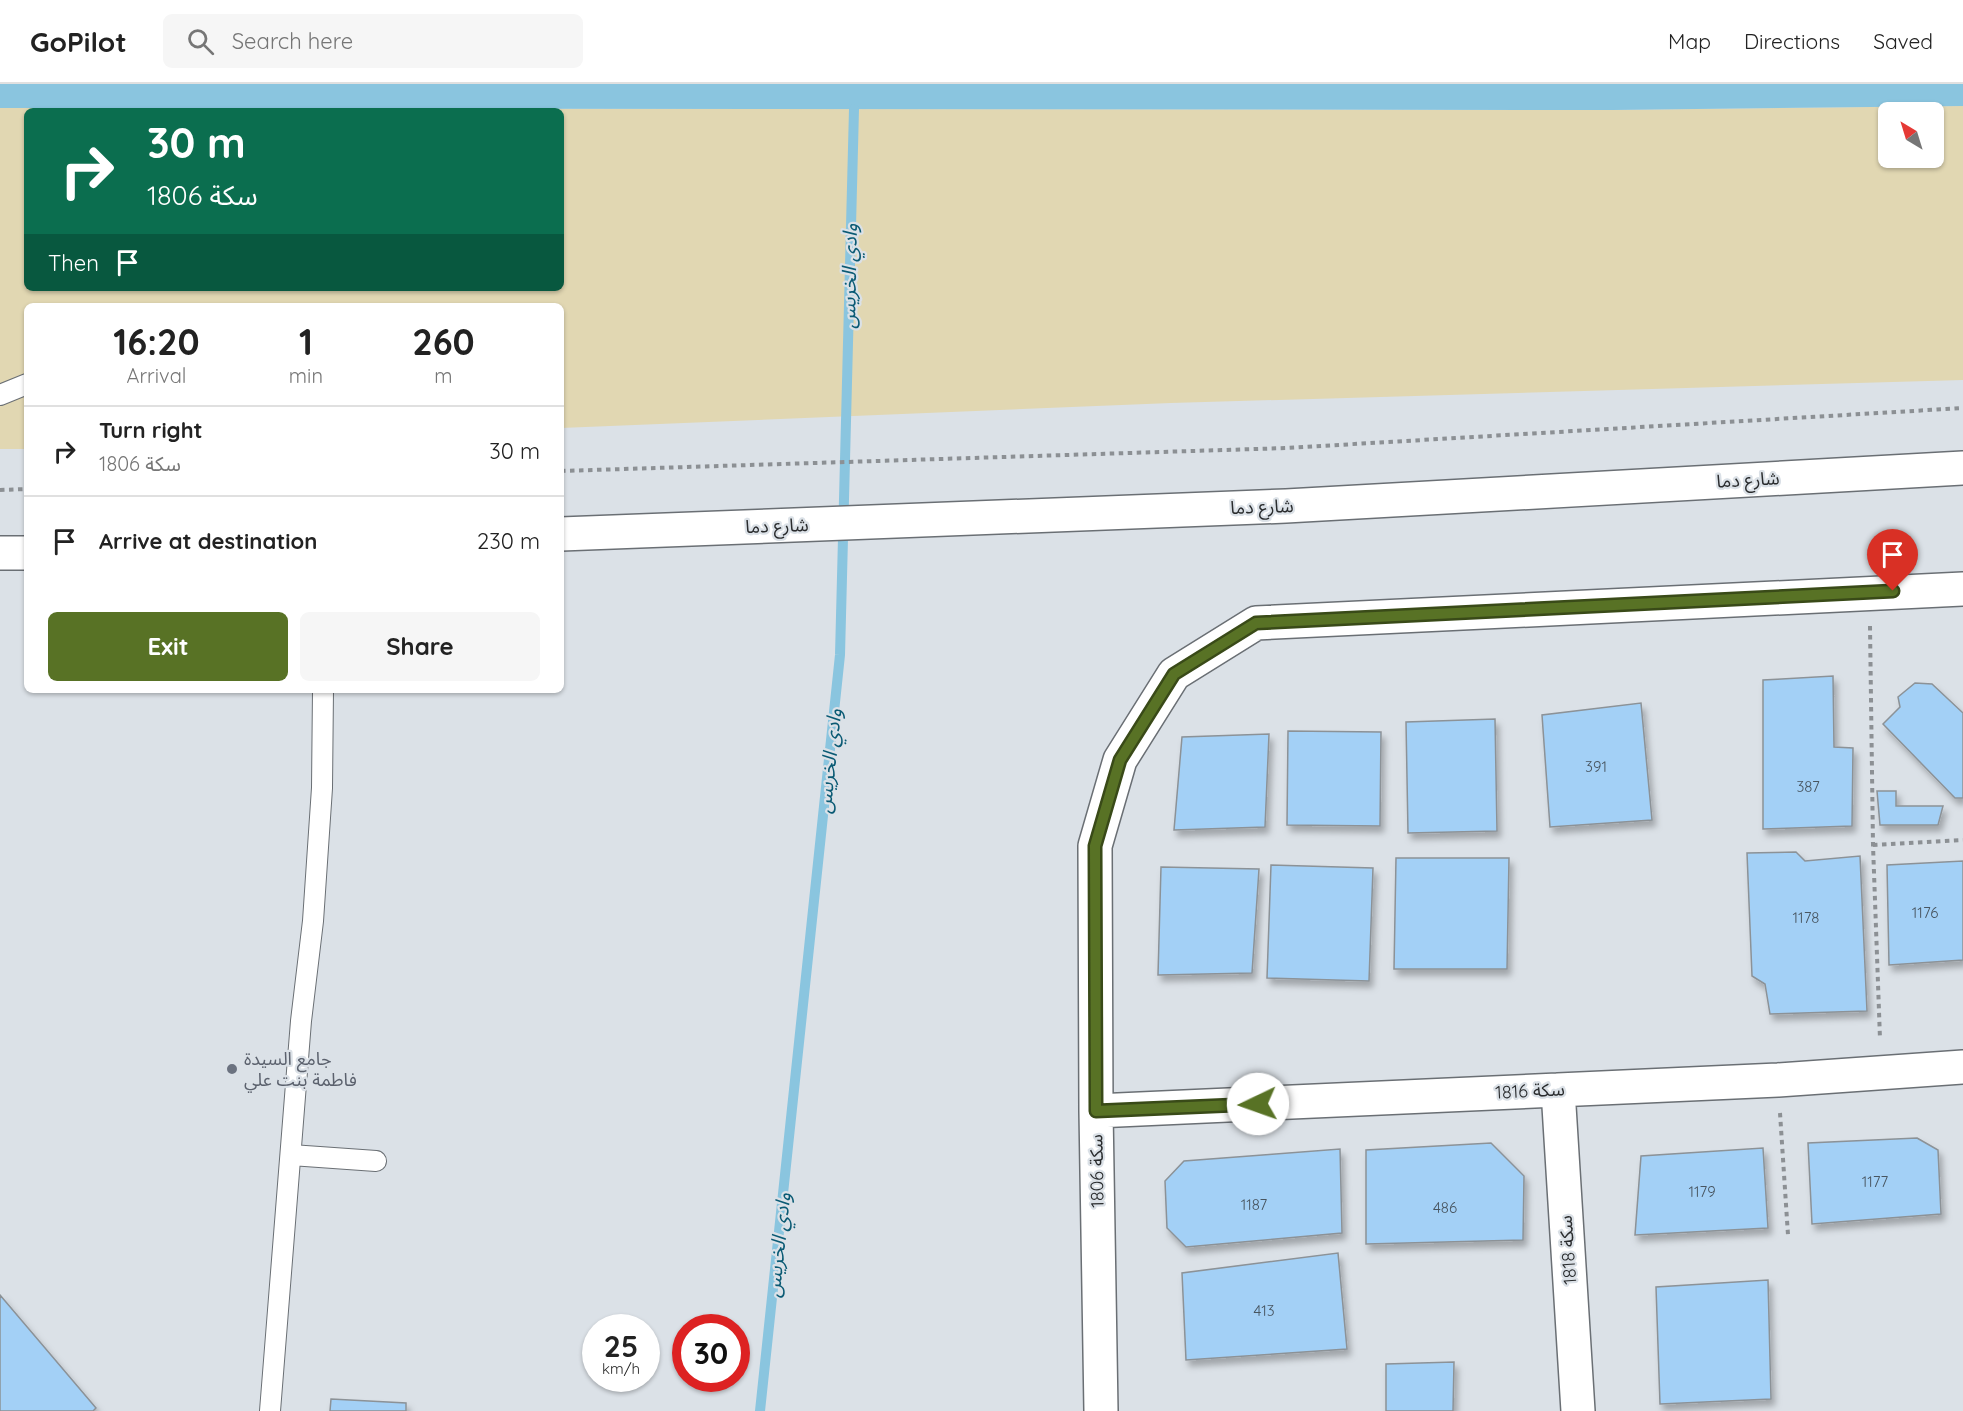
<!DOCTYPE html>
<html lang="en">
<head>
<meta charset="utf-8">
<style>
  body { margin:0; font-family:Quicksand,"Noto Sans Arabic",sans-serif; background:#f6f6f6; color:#222; height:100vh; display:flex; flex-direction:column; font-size:22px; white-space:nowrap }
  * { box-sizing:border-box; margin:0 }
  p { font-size:20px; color:#767676 }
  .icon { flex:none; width:33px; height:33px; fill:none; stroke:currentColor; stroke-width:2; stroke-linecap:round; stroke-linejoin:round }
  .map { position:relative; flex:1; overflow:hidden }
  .side { position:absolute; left:24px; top:219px; width:540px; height:390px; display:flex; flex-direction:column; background:#fff; border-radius:9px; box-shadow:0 2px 4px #0004 }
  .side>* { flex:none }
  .banner { position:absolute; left:24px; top:24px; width:540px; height:183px; border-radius:9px; box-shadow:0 2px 4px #0004; background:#0b6e4f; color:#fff; overflow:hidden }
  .needle { width:39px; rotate:322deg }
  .buttons { position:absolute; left:1878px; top:18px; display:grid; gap:12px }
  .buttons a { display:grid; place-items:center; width:66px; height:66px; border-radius:9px; background:#fff; box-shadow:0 2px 4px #0004; font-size:30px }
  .speed { position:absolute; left:582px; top:1230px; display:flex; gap:12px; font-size:30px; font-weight:700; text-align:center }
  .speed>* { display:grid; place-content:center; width:78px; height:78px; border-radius:50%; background:#fff; box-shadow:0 2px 4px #0004; line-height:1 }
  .speed small { font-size:15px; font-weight:400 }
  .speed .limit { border:9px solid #d22; background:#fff; color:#111 }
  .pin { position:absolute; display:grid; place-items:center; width:51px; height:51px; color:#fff; margin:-62px -26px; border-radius:50% 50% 50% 0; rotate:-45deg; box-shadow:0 0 6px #0007 }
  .pin .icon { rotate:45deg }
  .me { position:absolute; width:66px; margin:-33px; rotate:267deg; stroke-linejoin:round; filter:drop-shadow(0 0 4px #0008) }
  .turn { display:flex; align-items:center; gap:21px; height:126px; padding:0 24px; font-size:27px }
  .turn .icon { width:78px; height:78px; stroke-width:2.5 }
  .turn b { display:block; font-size:42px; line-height:51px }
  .then { display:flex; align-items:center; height:57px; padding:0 24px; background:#0003; gap:12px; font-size:22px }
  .eta { display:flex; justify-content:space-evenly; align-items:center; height:102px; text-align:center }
  .eta b { font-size:36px; font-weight:700; line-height:42px }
  .primary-button { display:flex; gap:12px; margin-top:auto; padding:12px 24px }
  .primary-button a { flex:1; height:69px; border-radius:9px; background:#587225; color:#fff; font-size:24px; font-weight:700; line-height:69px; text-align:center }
  .primary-button a+a { background:#f6f6f6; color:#222 }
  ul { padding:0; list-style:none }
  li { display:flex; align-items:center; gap:18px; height:90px; padding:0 24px; border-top:2px solid #e0e0e0 }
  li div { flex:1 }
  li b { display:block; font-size:22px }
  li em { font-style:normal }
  header { display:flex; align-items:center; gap:36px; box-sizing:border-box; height:84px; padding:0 30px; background:#fff; border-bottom:2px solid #e0e0e0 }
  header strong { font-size:28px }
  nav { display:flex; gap:33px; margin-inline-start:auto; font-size:21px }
  .search { width:420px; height:54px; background:#f6f6f6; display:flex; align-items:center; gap:15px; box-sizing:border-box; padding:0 21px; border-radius:9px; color:#767676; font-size:22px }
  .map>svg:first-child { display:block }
  .sand { fill:#e1d7b2; fill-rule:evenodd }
  .water { fill:#8ac5df }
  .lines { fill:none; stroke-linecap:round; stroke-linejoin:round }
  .stream { stroke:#8ac5df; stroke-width:10 }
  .building { fill:#a3d0f6; stroke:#8c9297; stroke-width:1.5; filter:url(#shadow) }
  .lane-casing { stroke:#6a6f74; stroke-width:22 }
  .street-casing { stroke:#6a6f74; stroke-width:36 }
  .secondary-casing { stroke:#6a6f74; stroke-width:36 }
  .path { stroke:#8c9094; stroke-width:4; stroke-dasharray:4.5 4.5; stroke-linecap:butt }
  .lane { stroke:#fff; stroke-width:20 }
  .street { stroke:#fff; stroke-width:33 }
  .secondary { stroke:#fff; stroke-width:33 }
  .route-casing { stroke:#394a18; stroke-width:15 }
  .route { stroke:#587225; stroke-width:10 }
  .worship-dot { fill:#6b7280; stroke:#dbe1e7; stroke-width:2 }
  .labels { text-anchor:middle; stroke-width:4.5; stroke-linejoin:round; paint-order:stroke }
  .number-label { font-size:15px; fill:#485560 }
  .street-label { font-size:18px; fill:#2a2c2e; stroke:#dbe1e7 }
  .worship-label { font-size:18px; fill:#5b616d; stroke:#dbe1e7; text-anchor:start }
  .water-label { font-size:20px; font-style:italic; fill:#0a5a74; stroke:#dbe1e7 }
</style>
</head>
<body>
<header>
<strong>GoPilot</strong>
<div class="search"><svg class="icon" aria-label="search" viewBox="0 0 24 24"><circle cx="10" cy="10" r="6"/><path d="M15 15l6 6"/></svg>Search here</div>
<nav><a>Map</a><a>Directions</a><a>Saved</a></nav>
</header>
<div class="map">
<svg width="1963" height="1327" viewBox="0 0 1963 1327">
  <defs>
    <filter id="shadow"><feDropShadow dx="3.5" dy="6" stdDeviation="3" flood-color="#0004"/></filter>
  </defs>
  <rect width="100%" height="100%" fill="#dbe1e7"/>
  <path class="sand" d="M1963 22V296L1171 319 561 344V222H27V365H0V24L1613 26ZM27 27H561V204H27ZM1888 28H1934V74H1888Z"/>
  <path class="water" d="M0 0H1963V22L1613 26 0 24Z"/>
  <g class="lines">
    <path class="stream" d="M760 1327 840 571 854 25"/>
  </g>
  <path class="building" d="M1833 592 1834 663 1853 664 1852 742 1763 745V596Z
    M1915 599 1932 600 1963 629V714H1955L1883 640 1900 623 1898 613Z
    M1641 619 1652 736 1550 743 1542 631Z
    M1495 635 1497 747 1408 749 1406 638Z
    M1288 647 1381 648 1380 742 1287 741Z
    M1269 650 1265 743 1174 746 1182 653Z
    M1877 707H1896V722H1943L1938 741H1880Z
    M1796 768 1805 777 1860 772 1867 927 1770 930 1765 900 1752 892 1747 769Z
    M1396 774H1509L1507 885H1394Z
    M1963 777V876L1889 881 1887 781Z
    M1271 781 1373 784 1369 897 1267 894Z
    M1161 783 1259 785 1252 889 1158 891Z
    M1917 1054 1938 1066 1941 1130 1812 1140 1808 1059Z
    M1491 1059 1524 1092 1523 1156 1366 1160V1066Z
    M1763 1064 1768 1144 1635 1151 1641 1072Z
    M1340 1065 1342 1149 1186 1163 1167 1144 1165 1097 1184 1077Z
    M1338 1169 1347 1265 1186 1276 1182 1189Z
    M1768 1196 1771 1315 1660 1320 1656 1203Z
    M0 1211 96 1324 93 1327H0Z
    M1454 1278 1453 1327H1386V1280Z
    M331 1315 406 1319V1327H330Z"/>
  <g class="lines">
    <defs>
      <path id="lane" d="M0 311 27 300
        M291 1071 376 1077
        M270 1327 301 937 313 837 322 704 323 606"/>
      <path id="street" d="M1558 1006 1578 1327
        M1096 1027 1778 996 1963 983
        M1101 1327 1096 1027 1095 762 1120 676 1174 590 1256 539 1963 505"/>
      <path id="secondary" d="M561 450 1286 422 1963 384
        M0 469H27"/>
    </defs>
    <use href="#lane" class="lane-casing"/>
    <use href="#street" class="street-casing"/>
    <use href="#secondary" class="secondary-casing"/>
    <path class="path" d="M561 387 1287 364 1963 324
      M0 406 27 405
      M1870 542 1873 761 1880 955
      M1873 761 1963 756
      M1780 1029 1788 1151"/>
    <use href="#lane" class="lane"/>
    <use href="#street" class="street"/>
    <use href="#secondary" class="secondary"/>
  </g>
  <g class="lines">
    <defs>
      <path id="route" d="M1258 1020 1096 1027 1095 762 1120 676 1174 590 1256 539 1893 507"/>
    </defs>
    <use href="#route" class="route-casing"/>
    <use href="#route" class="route"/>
  </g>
  <circle class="worship-dot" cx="232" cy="985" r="6"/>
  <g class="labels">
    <g class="number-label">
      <text x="1596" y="688">391</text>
      <text x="1808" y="708">387</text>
      <text x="1925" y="834">1176</text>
      <text x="1806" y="839">1178</text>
      <text x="1875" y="1103">1177</text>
      <text x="1702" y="1113">1179</text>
      <text x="1254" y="1126">1187</text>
      <text x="1445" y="1129">486</text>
      <text x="1264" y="1232">413</text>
    </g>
    <g class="street-label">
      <text transform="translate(1748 396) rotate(-3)" y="6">شارع دما</text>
      <text transform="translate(1262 423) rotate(-2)" y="6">شارع دما</text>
      <text transform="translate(777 442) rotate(-2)" y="6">شارع دما</text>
      <text transform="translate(1530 1007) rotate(-3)" y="6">سكة 1816</text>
      <text transform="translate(1097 1087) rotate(-91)" y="6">سكة 1806</text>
      <text transform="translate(1568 1166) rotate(-94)" y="6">سكة 1818</text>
    </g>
    <g class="worship-label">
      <text x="244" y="981">جامع السيدة<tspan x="244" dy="21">فاطمة بنت علي</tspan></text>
    </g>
    <g class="water-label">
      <text transform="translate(849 192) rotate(-89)" y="7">وادي الخريس</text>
      <text transform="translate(829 677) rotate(-84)" y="7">وادي الخريس</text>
      <text transform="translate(778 1161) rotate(-84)" y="7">وادي الخريس</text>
    </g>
  </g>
</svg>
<div class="buttons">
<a><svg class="needle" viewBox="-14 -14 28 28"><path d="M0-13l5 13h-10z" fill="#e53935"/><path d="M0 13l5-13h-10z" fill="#767676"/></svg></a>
</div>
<div class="speed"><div>25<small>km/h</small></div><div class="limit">30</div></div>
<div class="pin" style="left:1893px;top:507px;background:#d93025"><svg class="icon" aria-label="arrive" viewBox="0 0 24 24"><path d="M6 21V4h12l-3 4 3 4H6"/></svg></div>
<svg class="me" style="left:1258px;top:1020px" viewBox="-20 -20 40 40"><circle r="19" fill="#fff"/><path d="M0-13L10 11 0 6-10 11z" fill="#587225"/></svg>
<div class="banner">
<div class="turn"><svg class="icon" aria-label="right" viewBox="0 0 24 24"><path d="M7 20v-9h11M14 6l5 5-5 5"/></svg><div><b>30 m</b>سكة 1806</div></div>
<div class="then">Then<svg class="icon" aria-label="arrive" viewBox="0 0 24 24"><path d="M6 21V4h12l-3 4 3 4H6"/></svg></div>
</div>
<section class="side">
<div class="eta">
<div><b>16:20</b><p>Arrival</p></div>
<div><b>1</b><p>min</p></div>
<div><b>260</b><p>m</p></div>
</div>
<ul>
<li><svg class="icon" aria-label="right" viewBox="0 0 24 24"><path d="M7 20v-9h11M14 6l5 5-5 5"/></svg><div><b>Turn right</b><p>سكة 1806</p></div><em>30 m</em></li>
<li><svg class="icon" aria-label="arrive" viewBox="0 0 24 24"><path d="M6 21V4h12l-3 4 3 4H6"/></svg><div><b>Arrive at destination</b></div><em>230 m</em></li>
</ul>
<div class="primary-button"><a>Exit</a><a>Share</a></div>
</section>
</div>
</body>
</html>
